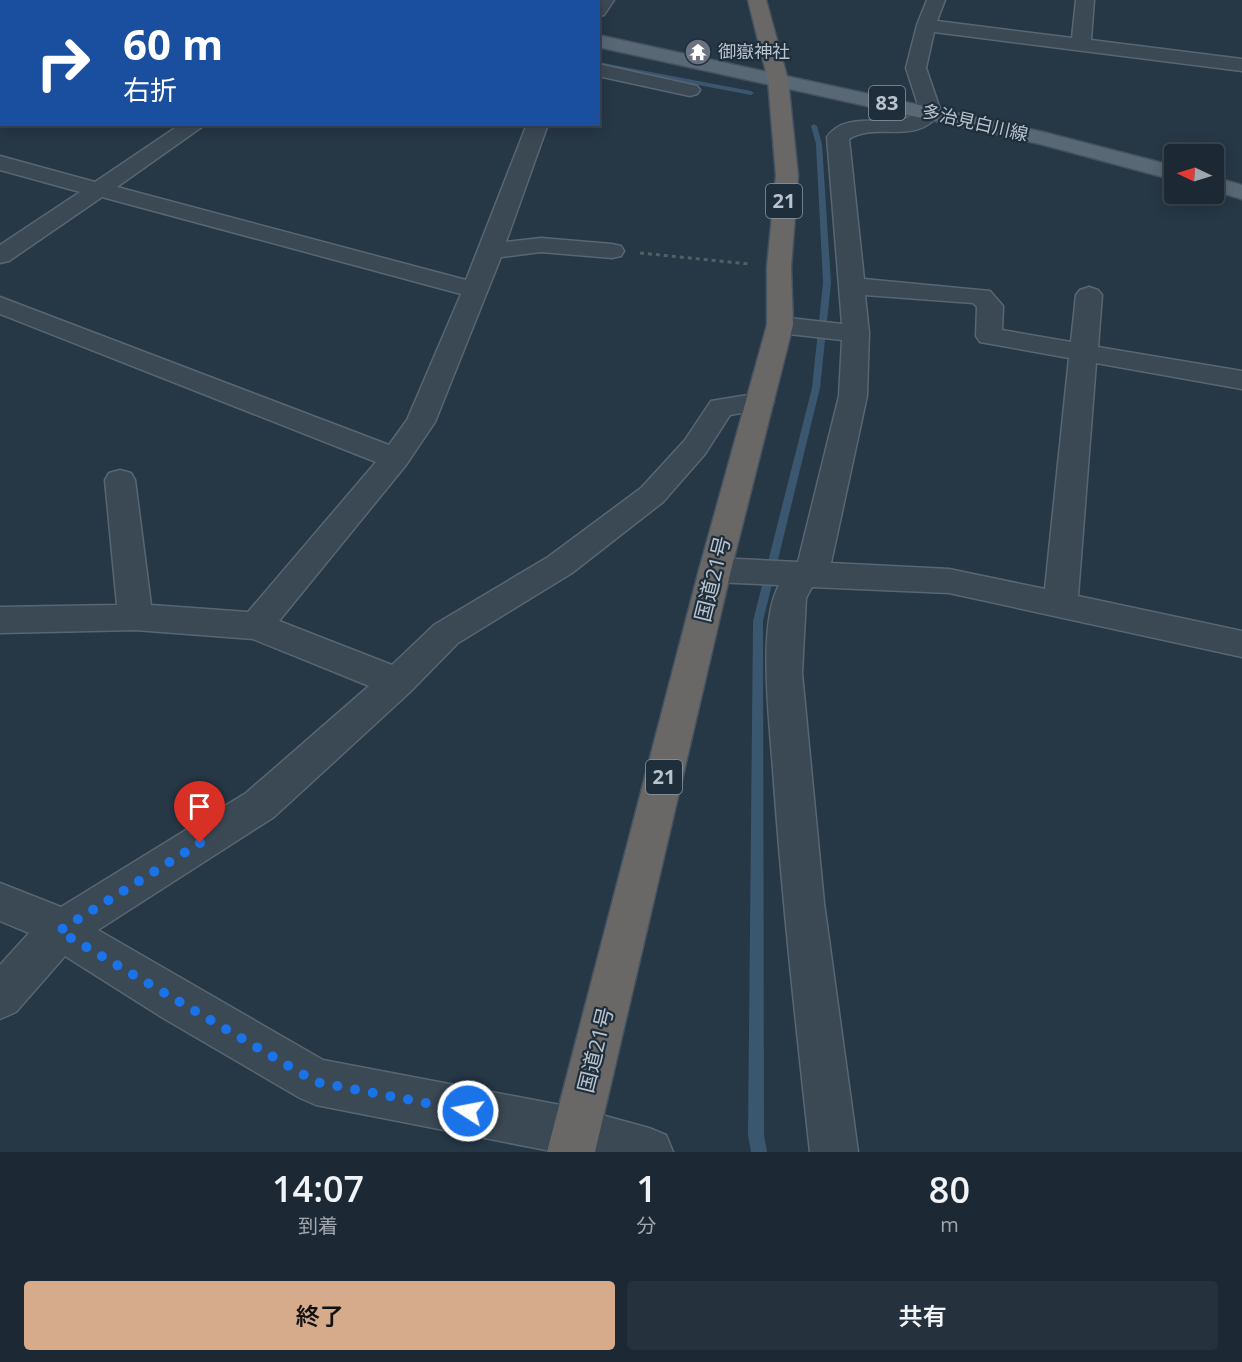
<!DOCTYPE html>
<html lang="ja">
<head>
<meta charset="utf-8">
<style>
  body { margin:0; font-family:"Open Sans","Noto Sans JP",sans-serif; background:#25313c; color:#f1f3f6; height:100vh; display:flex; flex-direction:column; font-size:22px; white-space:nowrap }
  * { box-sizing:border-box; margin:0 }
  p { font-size:20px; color:#a0a6ac }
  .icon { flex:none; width:33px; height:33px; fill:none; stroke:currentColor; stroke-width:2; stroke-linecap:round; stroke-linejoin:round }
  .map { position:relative; height:1152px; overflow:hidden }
  .sheet { display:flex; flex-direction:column; background:#1c2934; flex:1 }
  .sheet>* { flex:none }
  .guide { position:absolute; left:0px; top:0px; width:600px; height:126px; box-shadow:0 3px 15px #0003,0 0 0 2px #3a454f; background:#1a4fa0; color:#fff; overflow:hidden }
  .needle { width:39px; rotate:274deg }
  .buttons { position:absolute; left:1164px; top:144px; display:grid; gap:12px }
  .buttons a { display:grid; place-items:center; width:60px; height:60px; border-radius:6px; background:#1c2934; box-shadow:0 3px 15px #0003,0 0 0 2px #3a454f; font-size:30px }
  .pin { position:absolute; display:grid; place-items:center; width:51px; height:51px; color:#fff; margin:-62px -26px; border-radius:50% 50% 50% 0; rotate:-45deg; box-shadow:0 0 6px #0007 }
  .pin .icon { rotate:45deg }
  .me { position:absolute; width:66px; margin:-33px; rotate:281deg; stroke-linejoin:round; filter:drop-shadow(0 0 4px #0008) }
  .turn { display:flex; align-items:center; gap:21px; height:126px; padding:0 24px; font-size:27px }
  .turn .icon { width:78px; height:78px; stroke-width:2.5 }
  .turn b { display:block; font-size:42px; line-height:51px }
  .eta { display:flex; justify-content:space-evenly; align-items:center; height:102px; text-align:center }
  .eta b { font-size:36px; font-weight:600; line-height:42px }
  .button { display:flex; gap:12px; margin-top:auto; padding:12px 24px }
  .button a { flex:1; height:69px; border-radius:6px; background:#d6ab8b; color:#111; font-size:24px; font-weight:600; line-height:69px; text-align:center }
  .button a+a { background:#25313c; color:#f1f3f6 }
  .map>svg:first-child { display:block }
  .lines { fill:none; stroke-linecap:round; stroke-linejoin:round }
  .stream { fill:#3b576f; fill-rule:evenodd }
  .minor-casing { stroke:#596672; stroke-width:3 }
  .primary-casing { stroke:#44525e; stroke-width:3 }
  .trunk-casing { stroke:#455360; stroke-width:3 }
  .path { stroke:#496464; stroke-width:3; stroke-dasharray:4 4; stroke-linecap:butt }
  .minor { fill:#3b4955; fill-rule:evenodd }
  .primary { fill:#596875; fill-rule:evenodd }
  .trunk { fill:#6a6866; fill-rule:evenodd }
  .route { stroke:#1a73e8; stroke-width:10; stroke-dasharray:0 18 }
  .labels { text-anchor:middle; stroke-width:4.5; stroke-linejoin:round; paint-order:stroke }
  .far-poi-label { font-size:18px; fill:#b9c3ce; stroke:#1f2e3b; text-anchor:start }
  .far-street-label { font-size:18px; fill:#b9c3ce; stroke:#1f2e3b }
  .shield { fill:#1f2e3b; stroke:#8b96a2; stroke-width:1.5 }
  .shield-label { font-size:20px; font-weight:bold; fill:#b9c3ce }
  .street-label { font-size:21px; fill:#b9c3ce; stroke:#1f2e3b }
</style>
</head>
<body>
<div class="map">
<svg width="1242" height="1152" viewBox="0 0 1242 1152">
  <rect width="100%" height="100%" fill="#263746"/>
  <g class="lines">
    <path class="stream" d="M598 62 751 91 754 93 751 95 598 66Z
      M814 124 817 126 822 144 831 283 820 388 763 621 764 1135 767 1152H751L748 1135 753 621 812 388 823 283 816 144 811 126Z"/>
    <defs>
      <path id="minor" d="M104 0H123L103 2Z
        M232 0H257L258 2H233Z
        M596 0H614L604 15 598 16V2Z
        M927 0H945L937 21 1072 38 1076 0H1094L1091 40 1242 59V71L934 32 926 68 941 112C917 147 877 121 849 139L864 279 990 291 1003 306 1002 330 1071 342 1076 295 1080 290 1089 287 1098 290 1102 295 1098 347 1242 371V389L1096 363 1078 596 1242 631V657L949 593 812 587 806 598 802 673 824 903 858 1152H810C796 1025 782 898 773 770 770 724 757 625 779 585L715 582 703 578 699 570 703 562 715 558 798 562 839 396 842 340 780 333 771 331 767 325 771 319 780 317 842 324 827 137C848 107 895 132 920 111L906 68 917 25ZM865 295 973 303 977 307 976 336 980 342 1069 358 1045 589 949 569 831 563 867 396 869 333Z
        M2 58V70L0 71V59Z
        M598 64 697 86 700 90 697 94 690 96 598 76Z
        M181 124H206L117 187 466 280 527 124H548L506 242 541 238 612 244 621 246 624 251 621 256 612 258 541 252 501 257 435 422 406 465 279 621 392 665 434 625 548 557 641 488 685 440 711 401 760 393 770 396 774 402 770 408 730 415 705 454 663 502 572 573 458 643 410 692 274 817 98 930 323 1060 576 1108 649 1128 666 1135 673 1152H556L316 1105 300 1098 163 1018 65 956 16 1012 0 1019V965L29 933 0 921V883L61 907 246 793 369 686 253 639 135 630 0 633V607L117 605 105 480 109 473 120 470 131 473 135 480 151 605 248 612 376 462 0 314V297L389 445 407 420 461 294 102 197 9 261 0 263V245L80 192 0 170V156L95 182Z"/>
      <path id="primary" d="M358 0H383L384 2H359Z
        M598 35 1043 132 1174 166V180L1040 144 598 47Z
        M1214 177 1242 185V199L1214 191Z"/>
      <path id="trunk" d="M748 0H766L788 80 798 176 791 267 793 325 731 570 595 1152H547L699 570 767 325V267L776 176 768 80Z"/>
    </defs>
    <use href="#minor" class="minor-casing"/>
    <use href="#primary" class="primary-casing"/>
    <use href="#trunk" class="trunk-casing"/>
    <path class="path" d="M640 253 749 264"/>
    <use href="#minor" class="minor"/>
    <use href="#primary" class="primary"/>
    <use href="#trunk" class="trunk"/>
  </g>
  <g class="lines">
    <path class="route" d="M200 843 59 931 316 1082 468 1111"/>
  </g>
  <defs>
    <symbol id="temple-disc" viewBox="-11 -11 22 22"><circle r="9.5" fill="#6b7280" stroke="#1f2e3b"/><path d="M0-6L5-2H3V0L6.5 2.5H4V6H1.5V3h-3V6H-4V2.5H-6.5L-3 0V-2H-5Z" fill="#fff"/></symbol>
  </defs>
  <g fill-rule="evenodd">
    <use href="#temple-disc" x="683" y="37" width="30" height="30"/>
  </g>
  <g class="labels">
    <g class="far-poi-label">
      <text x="718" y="58">御嶽神社</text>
    </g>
    <g class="far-street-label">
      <text transform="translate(975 123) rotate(13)" y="6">多治見白川線</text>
    </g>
    <g class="shield">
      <rect x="869" y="86" width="36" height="34" rx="4.5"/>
      <rect x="766" y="184" width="36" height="34" rx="4.5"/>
      <rect x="646" y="760" width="36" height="34" rx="4.5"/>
    </g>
    <g class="shield-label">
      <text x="887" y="110">83</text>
      <text x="784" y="208">21</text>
      <text x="664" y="784">21</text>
    </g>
    <g class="street-label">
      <text transform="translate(713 579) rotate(-76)" y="7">国道21号</text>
      <text transform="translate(596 1050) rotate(-76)" y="7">国道21号</text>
    </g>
  </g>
</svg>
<div class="buttons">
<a><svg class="needle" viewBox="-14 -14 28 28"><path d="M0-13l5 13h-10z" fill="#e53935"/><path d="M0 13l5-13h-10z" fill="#a0a6ac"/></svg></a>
</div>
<div class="pin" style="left:200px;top:843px;background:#d93025"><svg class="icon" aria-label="arrive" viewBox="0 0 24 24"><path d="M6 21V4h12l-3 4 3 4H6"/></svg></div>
<svg class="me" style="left:468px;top:1111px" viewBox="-20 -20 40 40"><circle r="17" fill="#1a73e8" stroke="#fff" stroke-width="3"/><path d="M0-11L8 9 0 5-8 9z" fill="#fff"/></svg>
<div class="guide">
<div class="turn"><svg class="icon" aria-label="right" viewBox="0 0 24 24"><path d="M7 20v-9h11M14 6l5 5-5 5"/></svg><div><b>60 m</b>右折</div></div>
</div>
</div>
<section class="sheet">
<div class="eta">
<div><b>14:07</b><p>到着</p></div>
<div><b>1</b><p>分</p></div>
<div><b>80</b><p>m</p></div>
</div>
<div class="button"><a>終了</a><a>共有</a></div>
</section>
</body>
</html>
